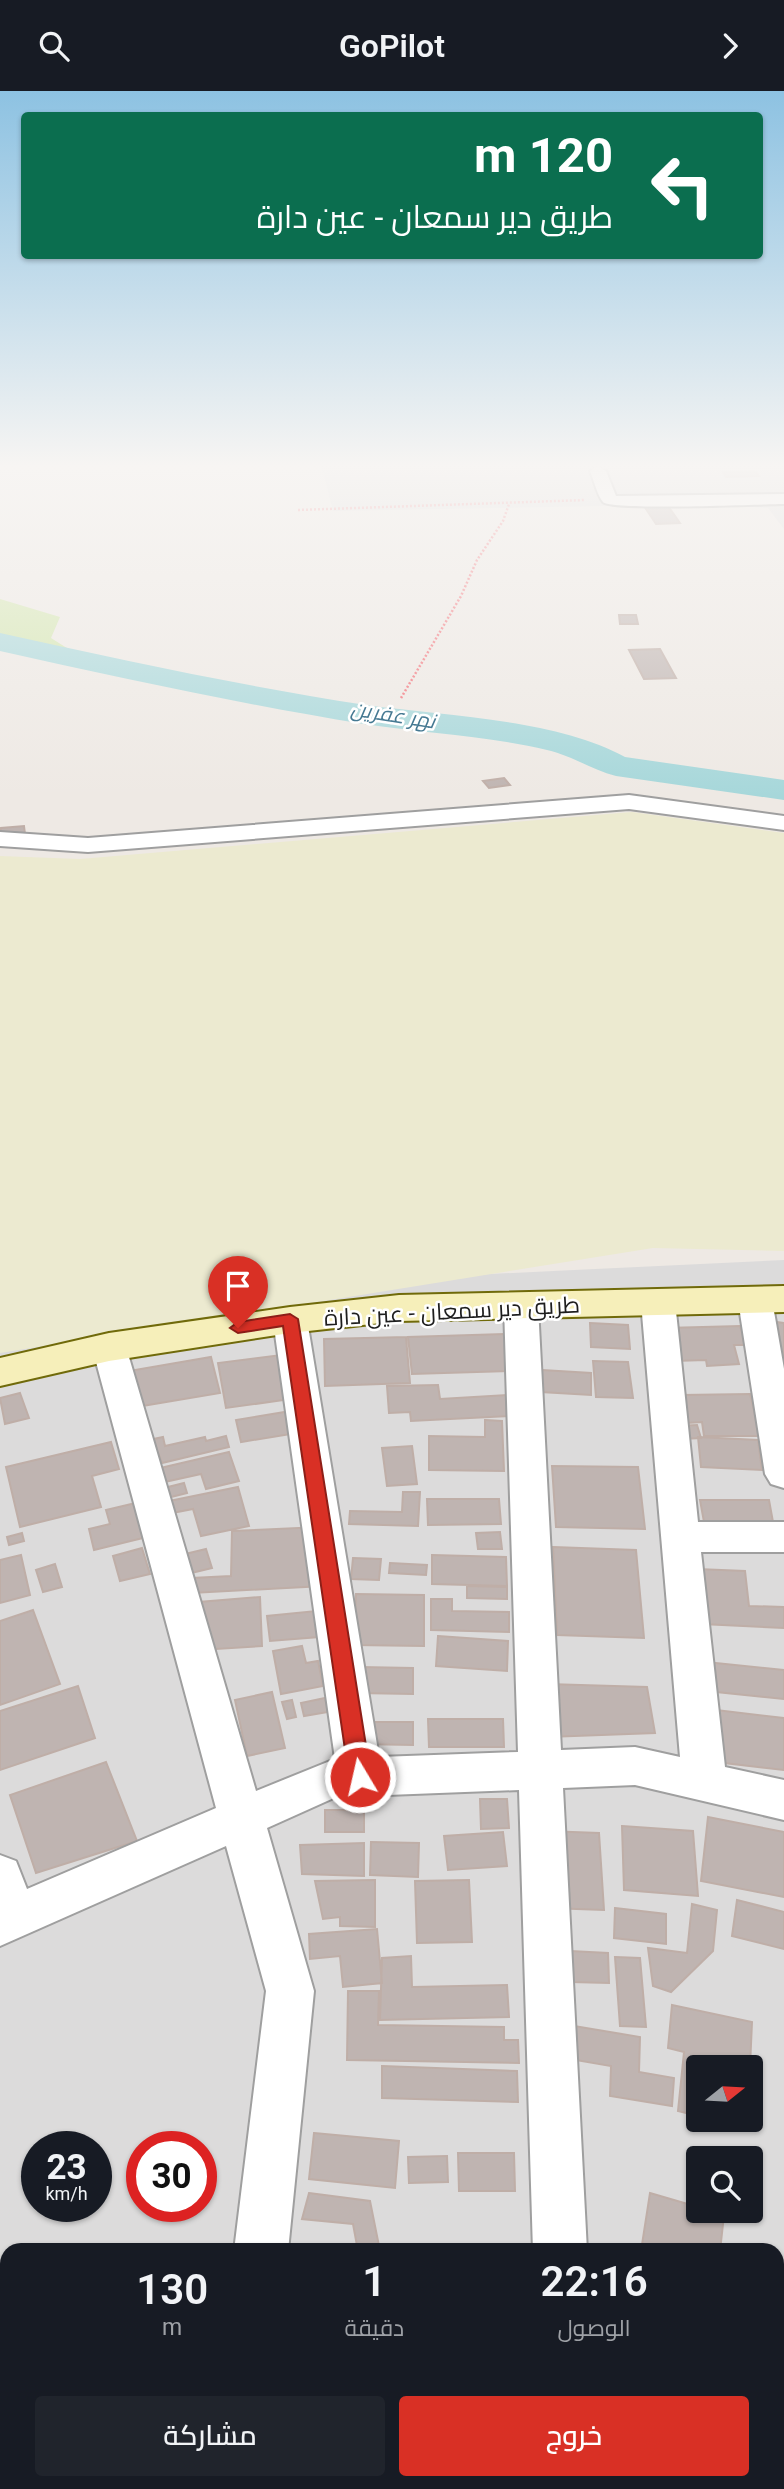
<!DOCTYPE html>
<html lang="ar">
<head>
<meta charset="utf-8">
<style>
  body { margin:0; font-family:Roboto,Cairo,sans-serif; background:#20242c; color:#f1f3f6; direction:rtl; height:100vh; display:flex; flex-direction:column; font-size:26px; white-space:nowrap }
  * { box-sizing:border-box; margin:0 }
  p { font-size:23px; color:#9ea1a6 }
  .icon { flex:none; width:38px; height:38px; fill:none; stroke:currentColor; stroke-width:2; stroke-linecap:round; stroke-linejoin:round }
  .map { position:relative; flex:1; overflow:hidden; direction:ltr }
  .panel { position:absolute; left:0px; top:2152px; width:784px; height:247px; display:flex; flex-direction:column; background:#171b24; border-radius:21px 21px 0 0; box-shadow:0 2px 5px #0004; direction:rtl }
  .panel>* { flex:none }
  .banner { position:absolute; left:21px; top:21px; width:742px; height:147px; border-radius:7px; box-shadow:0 2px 5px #0004; direction:rtl; background:#0b6e4f; color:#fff; overflow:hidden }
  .needle { width:46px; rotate:72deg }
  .fabs { position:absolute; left:686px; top:1964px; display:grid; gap:14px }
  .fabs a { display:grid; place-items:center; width:77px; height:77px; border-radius:7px; background:#171b24; box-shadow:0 2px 5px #0004; font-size:35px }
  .speed { position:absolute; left:21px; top:2040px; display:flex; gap:14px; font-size:35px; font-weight:700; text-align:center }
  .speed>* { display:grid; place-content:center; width:91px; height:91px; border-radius:50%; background:#171b24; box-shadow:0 2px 5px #0004; line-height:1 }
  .speed small { font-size:18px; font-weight:400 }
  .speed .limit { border:10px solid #d22; background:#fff; color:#111 }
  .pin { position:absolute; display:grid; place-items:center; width:60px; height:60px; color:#fff; margin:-72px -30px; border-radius:50% 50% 50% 0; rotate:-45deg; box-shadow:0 0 7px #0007 }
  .pin .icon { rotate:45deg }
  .me { position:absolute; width:77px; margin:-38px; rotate:351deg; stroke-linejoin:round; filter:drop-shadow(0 0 5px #0008) }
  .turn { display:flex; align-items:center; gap:24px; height:147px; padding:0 35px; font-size:32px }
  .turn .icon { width:91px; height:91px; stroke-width:2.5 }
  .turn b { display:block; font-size:49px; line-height:60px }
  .eta { display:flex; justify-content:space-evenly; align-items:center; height:119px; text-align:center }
  .eta b { font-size:42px; font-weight:600; line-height:49px }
  .primary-button { display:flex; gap:14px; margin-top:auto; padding:14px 35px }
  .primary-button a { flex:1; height:80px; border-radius:7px; background:#d93025; color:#fff; font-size:28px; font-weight:600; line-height:80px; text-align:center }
  .primary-button a+a { background:#20242c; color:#f1f3f6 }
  header { display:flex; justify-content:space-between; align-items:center; height:91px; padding:0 35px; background:#171b24; font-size:32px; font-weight:600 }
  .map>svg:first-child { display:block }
  .residential { fill:#dcdbdb; fill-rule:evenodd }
  .farmland { fill:#ecead0 }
  .grass { fill:#d2e6ac }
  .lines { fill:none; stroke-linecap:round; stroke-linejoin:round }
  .river { fill:#a6d7da; fill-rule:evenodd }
  .building { fill:#bfb4b1; stroke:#bfaea7; stroke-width:2 }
  .minor-casing { stroke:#9f9f9f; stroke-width:4 }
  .secondary-casing { stroke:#706a0a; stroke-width:4 }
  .path { stroke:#f37078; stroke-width:2.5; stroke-dasharray:2 2; stroke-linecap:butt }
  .minor { fill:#fff; fill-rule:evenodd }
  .secondary { fill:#f6efba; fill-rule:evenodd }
  .route { fill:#d93025; stroke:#8d1f18; stroke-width:2 }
  .labels { text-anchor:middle; stroke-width:5; stroke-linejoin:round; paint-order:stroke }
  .far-water-label { font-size:21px; font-style:italic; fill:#457992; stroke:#fff }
  .street-label { font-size:23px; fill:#1e1e1e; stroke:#fff }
</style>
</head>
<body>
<header><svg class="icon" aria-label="forward" viewBox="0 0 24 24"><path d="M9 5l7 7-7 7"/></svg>GoPilot<svg class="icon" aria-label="search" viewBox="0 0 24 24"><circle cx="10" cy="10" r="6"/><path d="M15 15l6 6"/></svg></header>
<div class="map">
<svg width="784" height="2398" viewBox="0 0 784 2398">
  <rect width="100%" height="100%" fill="#eee9e4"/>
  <path class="residential" d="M321 372H784V438L768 417 712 413 333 420Z
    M784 1169V2398H0V1249L385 1188ZM698 1976H751V2028H698ZM37 2056H96V2116H37ZM142 2056H201V2116H142ZM698 2067H751V2119H698ZM7 2160H777V2392H7Z"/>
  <path class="farmland" d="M632 721 784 742V1160L653 1157 0 1262V765L80 768Z"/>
  <path class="grass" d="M0 508 60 526 51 547 89 571 0 546Z"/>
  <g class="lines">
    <path class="river" d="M0 542C121 569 243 595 366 614 444 625 556 628 625 666L784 689V709L616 685C592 679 573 665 547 659 488 645 424 642 364 633 241 613 121 587 0 560Z"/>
  </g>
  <path class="building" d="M755 380 759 385 726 386 723 381Z
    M644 415H668L680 432 656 433Z
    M619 524H636L638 533H620Z
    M660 558 676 587 644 588 629 559Z
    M504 687 510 694 489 697 483 690Z
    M24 735 25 743 0 745 1 737Z
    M777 1231 784 1232V1283L777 1282Z
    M590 1232 628 1234 630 1258 591 1256Z
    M740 1235 746 1254H734L739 1273 707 1275 706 1269 674 1270 666 1237Z
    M504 1243 510 1280 412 1283 408 1246Z
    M406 1246 410 1292 325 1295 324 1248Z
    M281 1264 291 1308 226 1317 218 1272Z
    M211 1266 220 1302 136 1316 129 1280Z
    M593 1270 628 1271 633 1307 596 1306Z
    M542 1279 591 1282V1304L541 1301Z
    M438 1294 440 1308 507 1304 511 1325 411 1330 410 1321 389 1322 387 1295Z
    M20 1302 29 1327 5 1333 0 1307Z
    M750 1303 760 1345H704L702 1331 687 1332 682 1304Z
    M291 1320 297 1342 241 1351 236 1329Z
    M485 1329 502 1330 504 1380 429 1379V1345L485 1346Z
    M697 1334 701 1347 682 1348 678 1335Z
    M226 1345 229 1356 162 1372 159 1364 149 1367 144 1350 163 1346 165 1355 205 1346 206 1350Z
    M698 1346 758 1349 762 1379 701 1376Z
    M111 1351 119 1378 92 1385 101 1416 20 1436 6 1376Z
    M412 1355 417 1393 387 1395 382 1357Z
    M229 1361 239 1390 206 1398 201 1383 160 1392 156 1378Z
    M552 1375 638 1376 645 1438 556 1436Z
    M184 1392 187 1402 163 1408 160 1398Z
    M238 1396 249 1435 201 1445 193 1418 172 1422 169 1410Z
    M403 1401H420L418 1435 349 1433 350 1420 402 1421Z
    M427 1408H499L501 1433 428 1434Z
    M700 1409H769L773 1431H704Z
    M140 1411 151 1445 94 1459 89 1438 110 1433 106 1419Z
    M320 1436 323 1495 192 1502V1487L231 1485 232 1440Z
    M500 1441 502 1458H478L476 1442Z
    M22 1442 24 1450 9 1454 7 1446Z
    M553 1456 636 1459 644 1547 557 1544Z
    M142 1457 150 1483 120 1490 113 1465Z
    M206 1458 212 1477 187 1483 181 1464Z
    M21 1464 30 1504 0 1512V1469Z
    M432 1464 506 1466 507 1495 432 1493Z
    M353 1467 381 1468 379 1489 351 1488Z
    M390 1472 427 1474 426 1484 389 1482Z
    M55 1473 62 1496 43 1501 36 1479Z
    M697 1478 745 1480 749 1515 784 1516V1537L702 1533Z
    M467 1495 507 1496V1508L467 1507Z
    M356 1503 424 1504V1555L354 1554Z
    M260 1506 262 1555 200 1559 199 1511Z
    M431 1508H452V1520L509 1521V1541L431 1539Z
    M33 1519 60 1593 0 1614V1530Z
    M316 1520 319 1546 270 1550 267 1525Z
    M438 1545 508 1550 507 1580 436 1575Z
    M302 1555 306 1572 318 1570 323 1595 281 1603 273 1560Z
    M706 1571 784 1579V1608L707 1600Z
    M360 1576 413 1577V1603L358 1602Z
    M547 1593 647 1596 655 1642 548 1646Z
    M78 1595 95 1647 0 1679V1620Z
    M272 1601 285 1657 247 1665 235 1609Z
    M325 1607 328 1621 304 1625 301 1612Z
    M292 1609 296 1626 287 1628 282 1611Z
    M716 1619 784 1627V1679L716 1671Z
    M428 1628H503L504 1656H429Z
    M359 1631H413V1654L358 1653Z
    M106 1671 137 1750 36 1782 10 1704Z
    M480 1708H507L509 1737 481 1738Z
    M325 1719H364V1741H325Z
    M708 1726 784 1741V1806L701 1790Z
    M622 1735 693 1740 698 1805 624 1799Z
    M545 1740 599 1742 604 1819 549 1817Z
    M503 1741 507 1775 448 1779 444 1745Z
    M371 1751 419 1752 418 1786 370 1784Z
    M364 1752V1785L302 1783 300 1754Z
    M375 1789V1836L340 1835V1826L323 1828 315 1790Z
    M469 1789 472 1851 417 1852 415 1790Z
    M737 1809 784 1821V1858L732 1845Z
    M692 1813 717 1819 713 1860 671 1901 653 1895 648 1857 687 1862Z
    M615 1817 666 1823V1853L614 1847Z
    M377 1838 382 1892 343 1896 340 1865 310 1868 309 1843Z
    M570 1860 608 1862 609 1892 571 1891Z
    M411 1865 412 1896 507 1894 509 1926 380 1929 382 1867Z
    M615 1866 640 1867 646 1936 620 1935Z
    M348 1900H379L378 1934 504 1936V1949H518L519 1972 347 1969Z
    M672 1914 752 1931 750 1976H698V2025L678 2020 684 1961 668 1957Z
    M568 1934 640 1946 639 1981 674 1987 672 2015 610 2005 611 1975 564 1967Z
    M382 1975 517 1980 518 2011 382 2007Z
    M713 2028H747L746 2036Z
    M314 2042 399 2050 395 2097 309 2088Z
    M458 2062H514L515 2100H459Z
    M447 2065 448 2091 409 2092 408 2066Z
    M309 2102 370 2110 380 2160H358L353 2133 302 2128Z
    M650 2102 698 2116V2119L724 2124 720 2160H641Z
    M7 2211V2300L0 2303V2214Z"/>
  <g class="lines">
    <defs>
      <path id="minor" d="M598 375 606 380 616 405 784 403V413C761 413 612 420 603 411 597 404 594 389 590 380Z
        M629 704 784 725V739L629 718 88 761 0 755V741L88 747Z
        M755 1198 767 1201 772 1209 784 1278V1397L771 1393 765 1383 738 1209 743 1201Z
        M658 1200 670 1203 675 1211 698 1431H784V1461H701L725 1676 784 1689V1729L635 1694 563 1697 587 2160H533L519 1699 336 1706 267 1737 314 1900 288 2160H234L266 1900 226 1755 0 1855V1764L16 1770 27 1798 216 1717 92 1256 97 1248 109 1244 121 1248 126 1256 256 1700 335 1668 273 1229 278 1221 290 1218 302 1221 307 1229 379 1666 518 1661 504 1215 509 1207 521 1204 533 1207 538 1215 561 1659 635 1656 680 1666 641 1211 646 1203Z
        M784 2254V2358L777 2361V2257Z
        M777 2366 784 2369V2398H737L738 2392H777Z
        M149 2392H219L216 2398H147Z
        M427 2392H501L503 2398H430Z
        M572 2392H635L637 2398H575Z"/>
      <path id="secondary" d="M784 1195V1221L399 1230 290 1242 109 1270 0 1295V1267L109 1242 290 1216 399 1204Z"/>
    </defs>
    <use href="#minor" class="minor-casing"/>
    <use href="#secondary" class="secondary-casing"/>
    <path class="path" d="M298 419 585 409
      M401 607 461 505 477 469 503 430 509 413"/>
    <use href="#minor" class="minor"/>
    <use href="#secondary" class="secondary"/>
  </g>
  <linearGradient id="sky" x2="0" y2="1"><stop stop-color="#8dc2e2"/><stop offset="0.53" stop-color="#f7f5f3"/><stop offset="1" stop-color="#f7f5f3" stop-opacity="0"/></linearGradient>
  <rect width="784" height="707" fill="url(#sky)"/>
  <path class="route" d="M290 1223 298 1228 371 1686 367 1692 360 1695 353 1692 349 1686 283 1235 238 1242 230 1237 238 1231Z"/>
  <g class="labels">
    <g class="far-water-label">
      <text transform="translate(393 624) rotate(9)" y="7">نهر عفرين</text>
    </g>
    <g class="street-label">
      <text transform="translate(452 1220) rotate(-3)" y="8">طريق دير سمعان - عين دارة</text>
    </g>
  </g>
</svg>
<div class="fabs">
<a><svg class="needle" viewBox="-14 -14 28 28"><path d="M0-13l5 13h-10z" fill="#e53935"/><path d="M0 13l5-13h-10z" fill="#9ea1a6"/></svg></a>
<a><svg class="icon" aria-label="search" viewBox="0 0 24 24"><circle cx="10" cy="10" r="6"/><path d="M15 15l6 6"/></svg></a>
</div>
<div class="speed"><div>23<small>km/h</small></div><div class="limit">30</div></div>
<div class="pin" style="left:238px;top:1237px;background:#d93025"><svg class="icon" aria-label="arrive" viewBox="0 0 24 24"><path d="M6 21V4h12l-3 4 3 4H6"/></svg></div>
<svg class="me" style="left:360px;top:1686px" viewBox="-20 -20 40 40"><circle r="17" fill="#d93025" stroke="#fff" stroke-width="3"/><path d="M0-11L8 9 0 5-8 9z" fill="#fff"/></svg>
<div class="banner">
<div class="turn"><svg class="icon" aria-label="left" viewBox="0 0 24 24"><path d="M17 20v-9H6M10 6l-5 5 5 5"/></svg><div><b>120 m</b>طريق دير سمعان - عين دارة</div></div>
</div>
<section class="panel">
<div class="eta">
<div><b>22:16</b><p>الوصول</p></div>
<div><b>1</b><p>دقيقة</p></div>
<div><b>130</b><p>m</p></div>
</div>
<div class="primary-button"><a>خروج</a><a>مشاركة</a></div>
</section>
</div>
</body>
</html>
